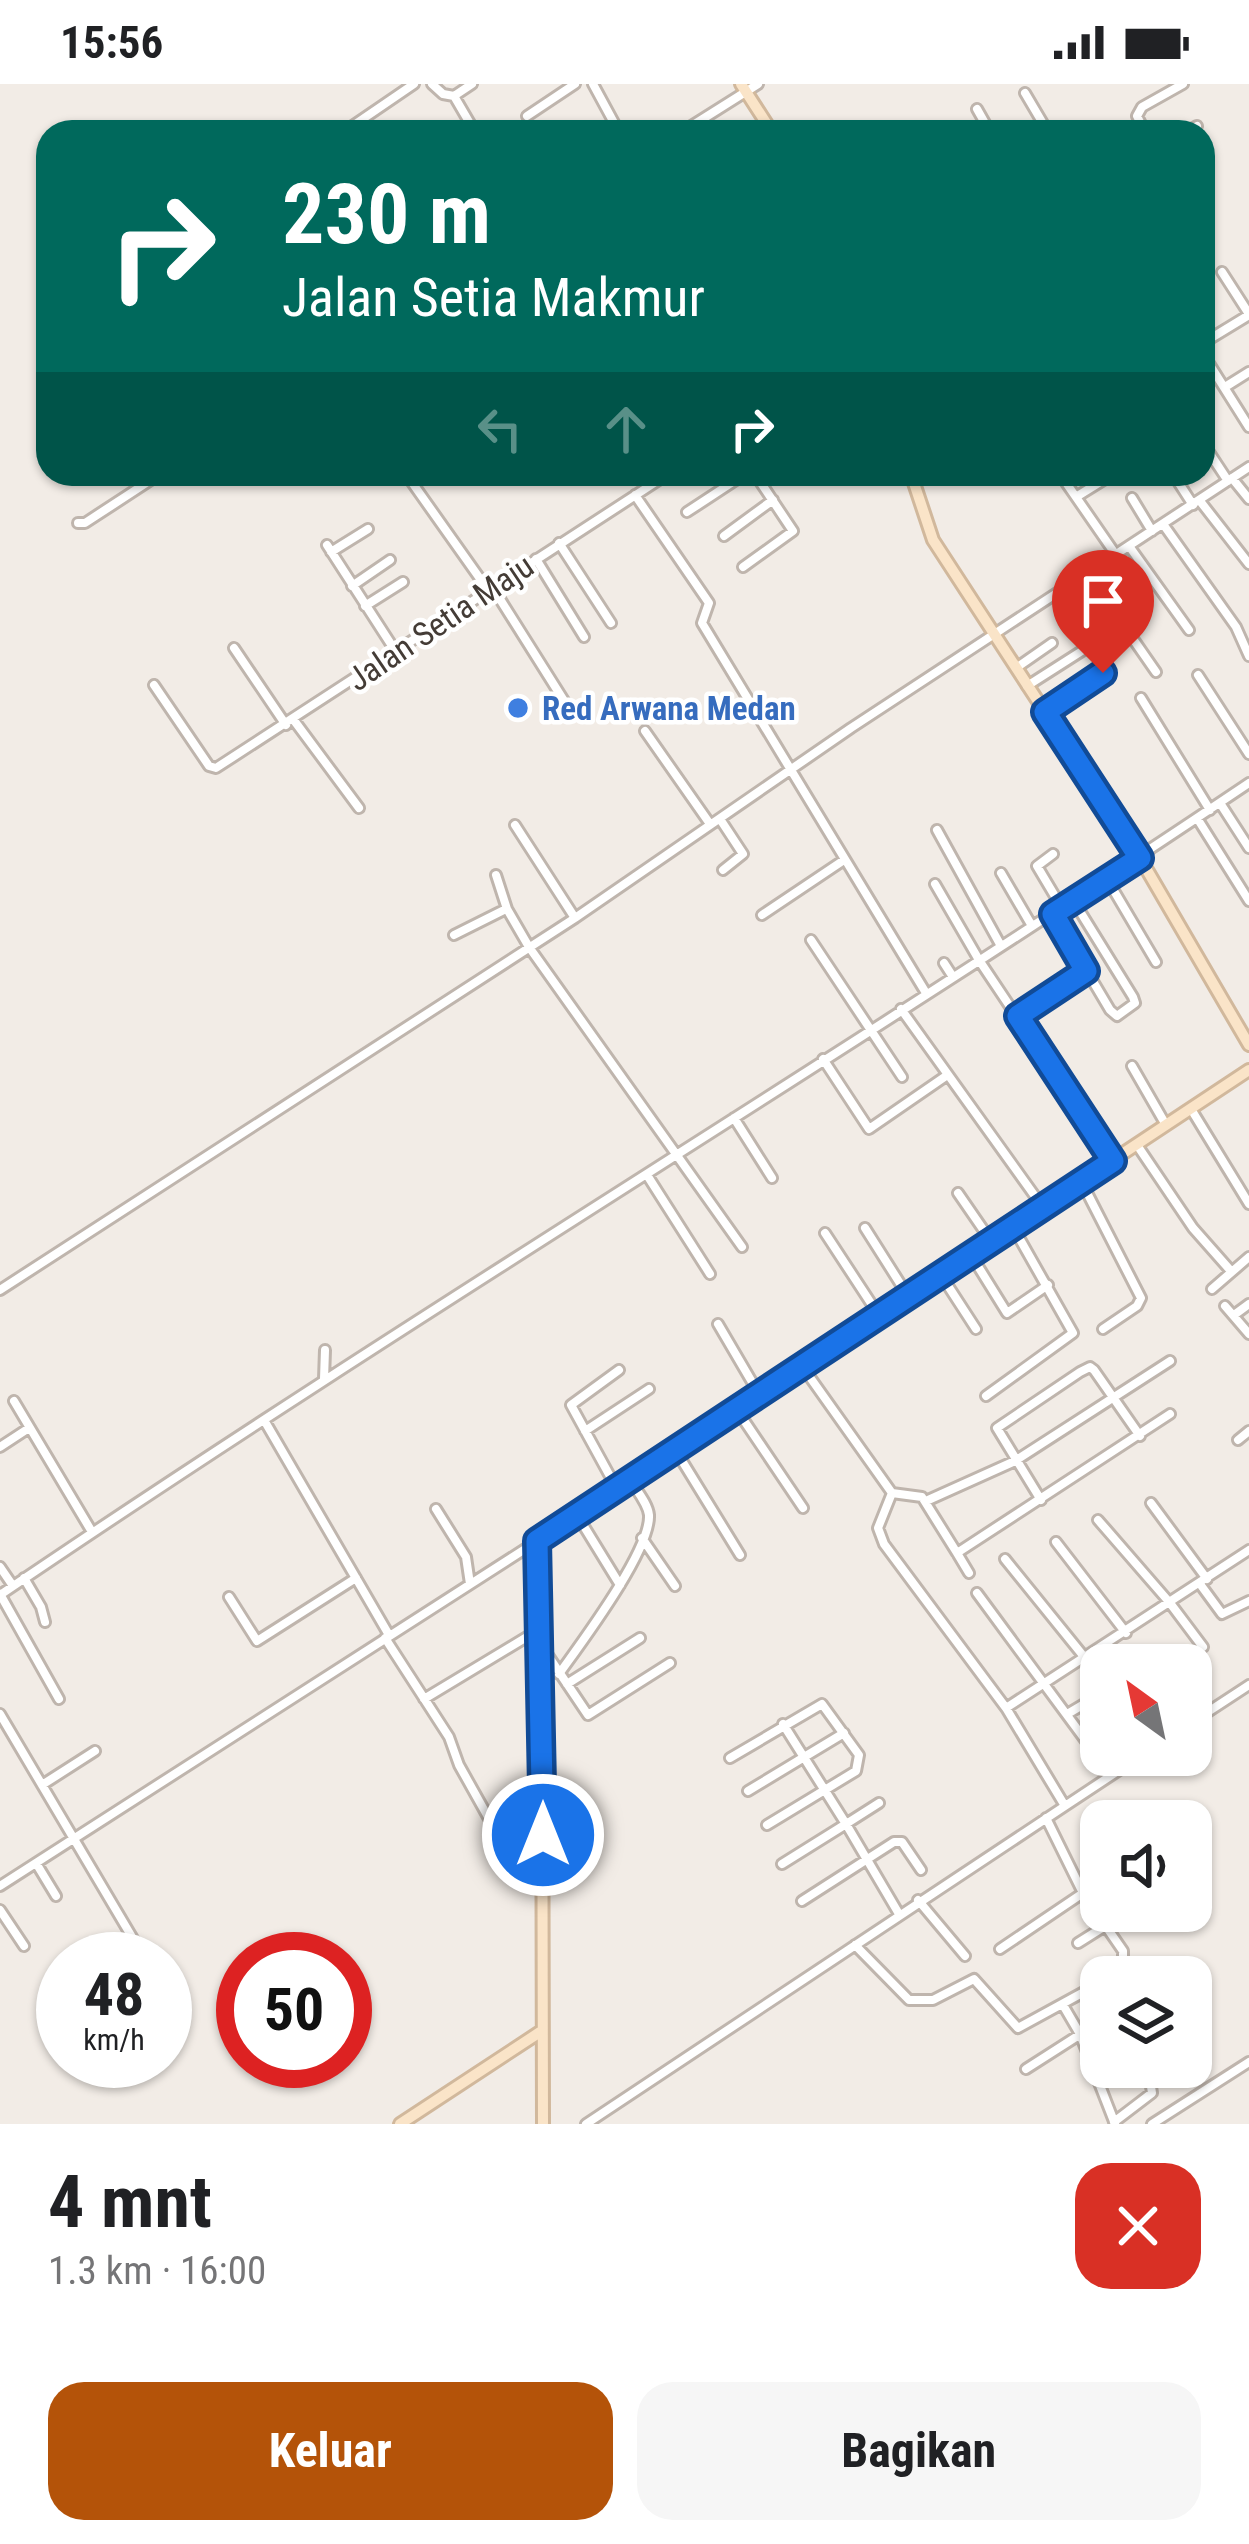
<!DOCTYPE html>
<html lang="id">
<head>
<meta charset="utf-8">
<style>
  body { margin:0; font-family:"Roboto Condensed",sans-serif; background:#f6f6f6; color:#202124; height:100vh; display:flex; flex-direction:column; font-size:45px; white-space:nowrap }
  * { box-sizing:border-box; margin:0 }
  p { font-size:39px; color:#757577 }
  .icon { flex:none; width:66px; height:66px; fill:none; stroke:currentColor; stroke-width:2; stroke-linecap:round; stroke-linejoin:round }
  .map { position:relative; height:2040px; overflow:hidden }
  .panel { display:flex; flex-direction:column; background:#fff; flex:1 }
  .panel>* { flex:none }
  .banner { position:absolute; left:36px; top:36px; width:1179px; height:366px; border-radius:36px; box-shadow:0 3px 9px #0004; background:#00695c; color:#fff; overflow:hidden }
  .needle { width:78px; rotate:327deg }
  .controls { position:absolute; left:1080px; top:1560px; display:grid; gap:24px }
  .controls a { display:grid; place-items:center; width:132px; height:132px; border-radius:24px; background:#fff; box-shadow:0 3px 9px #0004; font-size:60px }
  .speed { position:absolute; left:36px; top:1848px; display:flex; gap:24px; font-size:60px; font-weight:700; text-align:center }
  .speed>* { display:grid; place-content:center; width:156px; height:156px; border-radius:50%; background:#fff; box-shadow:0 3px 9px #0004; line-height:1 }
  .speed small { font-size:30px; font-weight:400 }
  .speed .limit { border:18px solid #d22; background:#fff; color:#111 }
  .pin { position:absolute; display:grid; place-items:center; width:102px; height:102px; color:#fff; margin:-123px -51px; border-radius:50% 50% 50% 0; rotate:-45deg; box-shadow:0 0 12px #0007 }
  .pin .icon { rotate:45deg }
  .me { position:absolute; width:132px; margin:-66px; rotate:0deg; stroke-linejoin:round; filter:drop-shadow(0 0 9px #0008) }
  .turn { display:flex; align-items:center; gap:42px; height:252px; padding:0 48px; font-size:54px }
  .turn .icon { width:156px; height:156px; stroke-width:2.5 }
  .turn b { display:block; font-size:84px; line-height:102px }
  .lanes { display:flex; align-items:center; height:114px; padding:0 48px; background:#0003; justify-content:center; gap:60px; direction:ltr }
  .lanes .off { opacity:.35 }
  .round { display:grid; place-items:center; flex:none; width:126px; height:126px; border-radius:36px; background:#f6f6f6 }
  .head { display:flex; align-items:center; justify-content:space-between; height:204px; padding:0 48px }
  h1 { font-size:72px; font-weight:700; line-height:90px }
  .button { display:flex; gap:24px; margin-top:auto; padding:24px 48px }
  .button a { flex:1; height:138px; border-radius:36px; background:#b45309; color:#fff; font-size:48px; font-weight:700; line-height:138px; text-align:center }
  .button a+a { background:#f6f6f6; color:#202124 }
  .status { display:flex; justify-content:space-between; align-items:center; height:84px; padding:0 60px; background:#fff; direction:ltr }
  .status svg { height:33px; fill:currentColor }
  .map>svg:first-child { display:block }
  .lines { fill:none; stroke-linecap:round; stroke-linejoin:round }
  .street-casing { stroke:#bfb5ad; stroke-width:14 }
  .secondary-casing { stroke:#d1b89c; stroke-width:16 }
  .street { stroke:#fff; stroke-width:8 }
  .secondary { stroke:#fae4c8; stroke-width:10 }
  .route-casing { stroke:#114b97; stroke-width:30 }
  .route { stroke:#1a73e8; stroke-width:21 }
  .shop-dot { fill:#3f7fe0; stroke:#fff; stroke-width:4.5 }
  .labels { text-anchor:middle; stroke-width:9; stroke-linejoin:round; paint-order:stroke }
  .street-label { font-size:33px; fill:#443c36; stroke:#fff }
  .shop-label { font-size:33px; font-weight:bold; fill:#366cbe; stroke:#fff; text-anchor:start }
</style>
</head>
<body>
<div class="status"><b>15:56</b><svg viewBox="0 0 49 12"><path d="M0 12V9h3v3zM5 12V6h3v6zM10 12V3h3v9zM15 12V0h3v12zM26 1h20v11H26zM47 4h2v5h-2z"/></svg></div>
<div class="map">
<svg width="1249" height="2040" viewBox="0 0 1249 2040">
  <rect width="100%" height="100%" fill="#f2ece6"/>
  <g class="lines">
    <defs>
      <path id="street" d="M432 0 443 10 454 12
        M472 0 454 12 475 48
        M593 0 619 48
        M1025 9 1048 48
        M977 25 990 48
        M527 32 575 0
        M351 43 414 0
        M682 48 758 0
        M1145 48 1137 32 1142 23 1183 0
        M1186 48 1197 42
        M1222 188 1249 230
        M1203 259 1249 231
        M1203 270 1249 343
        M1225 303 1249 288
        M1203 359 1228 397
        M406 390 488 506
        M1060 390 1116 471
        M1173 390 1193 421
        M1232 394 1249 415
        M635 411 709 519 702 539 926 909
        M1076 413 1113 390
        M1132 414 1152 447
        M1200 417 1249 480
        M687 428 745 390
        M78 439H85L160 390
        M1163 440 1236 543 1249 572
        M724 452 773 416
        M559 459 611 539
        M327 461 396 568
        M1129 462 1189 546
        M331 468 368 445
        M536 475 584 553
        M743 483 793 447 755 390
        M1088 490 1156 588
        M352 502 390 476
        M493 504 566 620
        M365 522 403 498
        M234 564 286 641
        M1016 584 1052 559
        M1198 591 1249 670
        M154 601 209 682 216 684 668 390
        M1027 602 1085 565
        M1141 614 1210 726
        M1045 628 1103 589
        M293 635 359 724
        M645 647 710 740
        M1220 719 1249 764
        M1197 734 1249 817
        M720 735 743 770 723 786
        M515 741 575 834
        M937 746 1001 862
        M1053 770 1037 782 1062 824
        M1001 789 1032 842
        M496 791 507 825 529 863 742 1163
        M1107 795 1156 878
        M935 800 979 876 1113 1077
        M1053 830 1110 926 1117 932 1135 919 1133 913 1073 816
        M762 831 844 776
        M454 851 506 825
        M811 856 902 993
        M944 879 953 893
        M901 925 1042 1122
        M1018 932 1086 887
        M823 975 869 1045 946 992
        M1132 982 1166 1041
        M1191 1025 1249 1120
        M734 1034 772 1094
        M1137 1061 1193 1144 1230 1186
        M647 1091 710 1190
        M1081 1097 1141 1214 1137 1222 1103 1245
        M958 1109 991 1157
        M865 1144 908 1212
        M825 1149 880 1233
        M971 1171 1007 1229 1048 1201
        M941 1191 976 1245
        M1212 1205 1249 1173
        M0 1206 575 834 851 644 1249 383
        M1225 1222 1249 1250
        M1234 1231 1249 1220
        M718 1240 759 1310
        M324 1295 325 1266
        M986 1312 1073 1249 1013 1143
        M14 1317 92 1448
        M737 1326 803 1424
        M264 1336 389 1551
        M585 1347 649 1305
        M1238 1356 1249 1347
        M0 1363 29 1344
        M676 1367 740 1471
        M617 1405 571 1321 619 1286
        M892 1409 922 1413 957 1469 1170 1330
        M1041 1416 997 1344 1080 1288 1090 1283 1094 1286 1140 1352
        M926 1417 1015 1377 1170 1277
        M1151 1419 1207 1495
        M436 1425 466 1473 470 1500
        M577 1431 620 1501
        M1098 1436 1170 1519 1203 1563
        M642 1454 675 1502
        M1056 1458 1126 1549
        M957 1469 969 1489
        M1005 1475 1085 1574
        M0 1483 13 1502
        M24 1494 41 1523 45 1538
        M1200 1500 1222 1530 1249 1517
        M977 1509 1089 1661 1101 1652
        M0 1510 59 1615
        M0 1511C411 1232 837 976 1249 699
        M229 1513 257 1557 356 1494
        M385 1554 449 1653 459 1681 506 1765 511 1768 542 1752
        M543 1564 588 1631 670 1579
        M1093 1570 1101 1582
        M559 1590C581 1559 651 1466 649 1431 648 1420 637 1407 631 1397
        M567 1600 640 1554
        M424 1615 540 1545
        M1006 1624 1249 1466
        M1069 1629 1101 1610
        M0 1630 145 1875
        M1191 1639 1249 1601
        M730 1674 822 1620 859 1671 856 1687 767 1741
        M42 1701 95 1667
        M748 1707 844 1649
        M879 1719 846 1740 899 1830
        M1065 1722 1142 1671
        M1046 1734 1083 1809 1123 1867V1877L1104 1893
        M36 1779 56 1812
        M782 1780 846 1740 783 1640
        M0 1802 536 1458
        M918 1816 965 1872
        M802 1817 894 1758H902L921 1786
        M0 1826 24 1862
        M1078 1859 1105 1842
        M855 1861 909 1916H933L974 1895 1018 1944 1093 1903 1101 1914
        M1000 1865 1083 1809
        M165 1907 172 1918
        M1063 1921 1080 1950 1115 2040
        M1026 1985 1101 1937
        M1100 1997 1121 1983
        M1114 2038 1152 2009 1148 1983
        M586 2040 1065 1722 1006 1624 884 1460 878 1444 892 1409 802 1282
        M1152 2040 1249 1978"/>
      <path id="secondary" d="M741 0 772 48
        M911 390 933 456 1140 774 1249 961
        M400 2040 540 1948
        M543 2040 542 1563 537 1457 1249 986"/>
    </defs>
    <use href="#street" class="street-casing"/>
    <use href="#secondary" class="secondary-casing"/>
    <use href="#street" class="street"/>
    <use href="#secondary" class="secondary"/>
  </g>
  <g class="lines">
    <defs>
      <path id="route" d="M543 1751 537 1457 1113 1077 1018 932 1086 887 1053 830 1140 774 1045 628 1103 589"/>
    </defs>
    <use href="#route" class="route-casing"/>
    <use href="#route" class="route"/>
  </g>
  <circle class="shop-dot" cx="518" cy="624" r="12"/>
  <g class="labels">
    <g class="street-label">
      <text transform="translate(440 538) rotate(-34)" y="12">Jalan Setia Maju</text>
    </g>
    <g class="shop-label">
      <text x="542" y="636">Red Arwana Medan</text>
    </g>
  </g>
</svg>
<div class="controls">
<a><svg class="needle" viewBox="-14 -14 28 28"><path d="M0-13l5 13h-10z" fill="#e53935"/><path d="M0 13l5-13h-10z" fill="#757577"/></svg></a>
<a><svg class="icon" aria-label="sound" viewBox="0 0 24 24"><path d="M4 9h4l5-4v14l-5-4H4zM17 9q2 3 0 6"/></svg></a>
<a><svg class="icon" aria-label="layers" viewBox="0 0 24 24"><path d="M12 4l9 5-9 5-9-5zM3 14l9 5 9-5"/></svg></a>
</div>
<div class="speed"><div>48<small>km/h</small></div><div class="limit">50</div></div>
<div class="pin" style="left:1103px;top:589px;background:#d93025"><svg class="icon" aria-label="arrive" viewBox="0 0 24 24"><path d="M6 21V4h12l-3 4 3 4H6"/></svg></div>
<svg class="me" style="left:543px;top:1751px" viewBox="-20 -20 40 40"><circle r="17" fill="#1a73e8" stroke="#fff" stroke-width="3"/><path d="M0-11L8 9 0 5-8 9z" fill="#fff"/></svg>
<div class="banner">
<div class="turn"><svg class="icon" aria-label="right" viewBox="0 0 24 24"><path d="M7 20v-9h11M14 6l5 5-5 5"/></svg><div><b>230 m</b>Jalan Setia Makmur</div></div>
<div class="lanes"><svg class="icon off" aria-label="left" viewBox="0 0 24 24"><path d="M17 20v-9H6M10 6l-5 5 5 5"/></svg><svg class="icon off" aria-label="ahead" viewBox="0 0 24 24"><path d="M12 20V5M6 11l6-6 6 6"/></svg><svg class="icon" aria-label="right" viewBox="0 0 24 24"><path d="M7 20v-9h11M14 6l5 5-5 5"/></svg></div>
</div>
</div>
<section class="panel">
<div class="head"><div><h1>4 mnt</h1><p>1.3 km · 16:00</p></div><a class="round" style="background:#d93025;color:#fff"><svg class="icon" aria-label="close" viewBox="0 0 24 24"><path d="M6 6l12 12M18 6L6 18"/></svg></a></div>
<div class="button"><a>Keluar</a><a>Bagikan</a></div>
</section>
</body>
</html>
